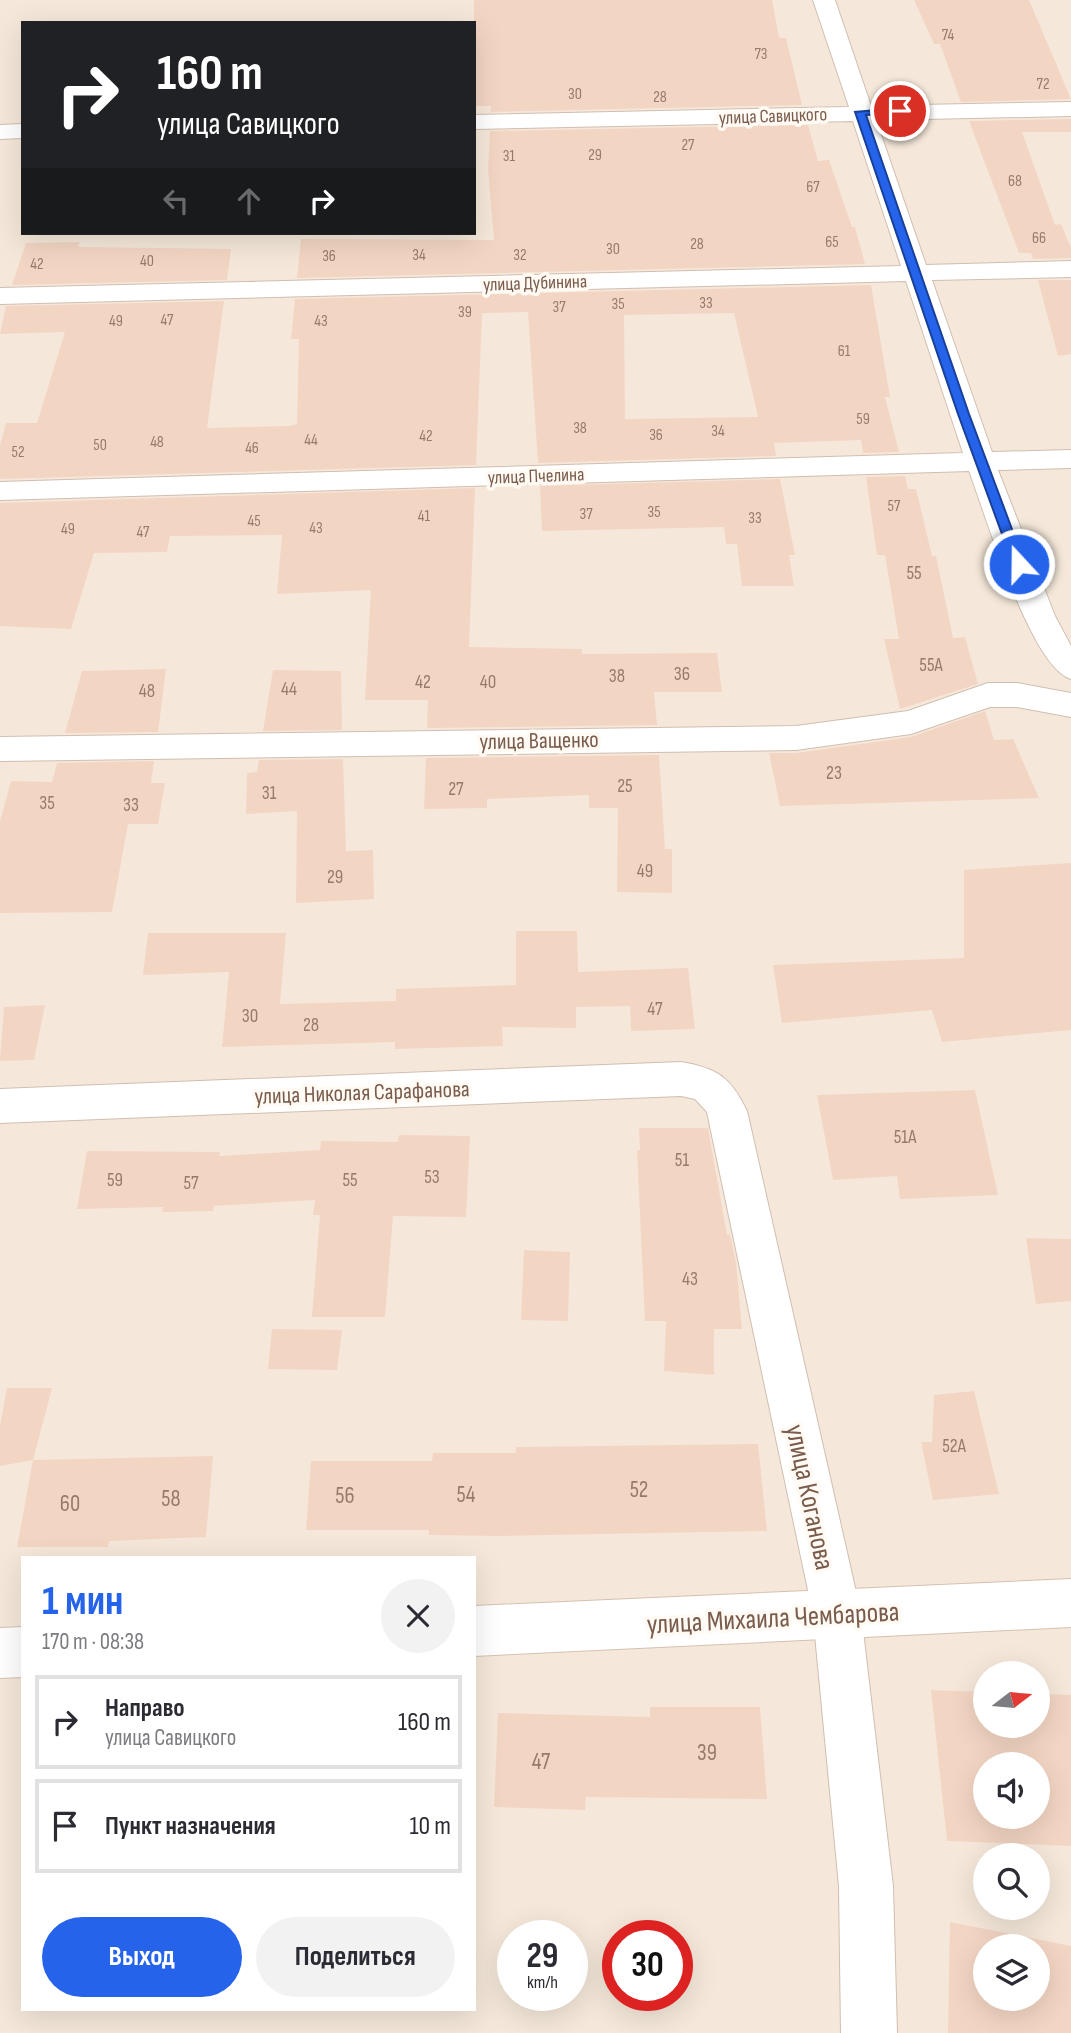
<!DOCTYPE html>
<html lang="ru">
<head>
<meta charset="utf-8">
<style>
  body { margin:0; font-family:"Sofia Sans Condensed",sans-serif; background:#f2f2f3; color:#2b2b33; height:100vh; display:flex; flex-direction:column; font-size:26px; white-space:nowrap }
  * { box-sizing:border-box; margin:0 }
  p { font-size:23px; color:#7c7c81 }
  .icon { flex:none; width:38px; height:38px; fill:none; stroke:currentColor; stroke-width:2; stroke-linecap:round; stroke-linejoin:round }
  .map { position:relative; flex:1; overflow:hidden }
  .side { position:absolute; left:21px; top:1556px; width:455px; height:455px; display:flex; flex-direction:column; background:#fff; border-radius:0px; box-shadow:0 7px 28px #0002 }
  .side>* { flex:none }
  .guide { position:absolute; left:21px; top:21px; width:455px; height:214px; border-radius:0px; box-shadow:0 7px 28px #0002; background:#202124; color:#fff; overflow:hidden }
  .needle { width:46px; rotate:74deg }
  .buttons { position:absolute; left:973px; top:1661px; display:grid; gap:14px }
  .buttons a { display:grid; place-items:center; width:77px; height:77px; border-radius:50%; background:#fff; box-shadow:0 7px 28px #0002; font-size:35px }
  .speed { position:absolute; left:497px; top:1920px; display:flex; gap:14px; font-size:35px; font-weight:700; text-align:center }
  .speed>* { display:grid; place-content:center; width:91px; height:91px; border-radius:50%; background:#fff; box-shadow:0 7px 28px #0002; line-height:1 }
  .speed small { font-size:18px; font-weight:400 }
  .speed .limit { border:10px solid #d22; background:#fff; color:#111 }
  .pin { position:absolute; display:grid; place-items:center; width:60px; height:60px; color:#fff; margin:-30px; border:4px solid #fff; border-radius:50%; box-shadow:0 2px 7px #0007 }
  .me { position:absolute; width:77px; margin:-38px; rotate:339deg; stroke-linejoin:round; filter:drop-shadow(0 0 5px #0008) }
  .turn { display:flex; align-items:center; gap:24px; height:147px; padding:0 21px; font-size:32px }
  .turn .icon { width:91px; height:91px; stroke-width:2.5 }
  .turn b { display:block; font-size:49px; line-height:60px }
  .lanes { display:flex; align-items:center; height:66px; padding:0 21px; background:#0003; justify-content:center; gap:35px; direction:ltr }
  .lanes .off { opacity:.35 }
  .round { display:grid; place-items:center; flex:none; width:74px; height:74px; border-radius:37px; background:#f2f2f3 }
  .headline { display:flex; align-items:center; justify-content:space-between; height:119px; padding:0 21px }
  h1 { font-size:42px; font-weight:700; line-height:52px; color:#2563eb }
  .cta { display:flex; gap:14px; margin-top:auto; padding:14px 21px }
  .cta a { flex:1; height:80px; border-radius:42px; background:#2563eb; color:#fff; font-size:28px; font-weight:700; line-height:80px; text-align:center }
  .cta a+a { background:#f2f2f3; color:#2b2b33 }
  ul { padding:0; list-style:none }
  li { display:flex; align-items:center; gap:21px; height:94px; margin:0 14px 10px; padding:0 7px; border:4px solid #e1e1e2; border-radius:0px }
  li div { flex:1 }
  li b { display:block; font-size:26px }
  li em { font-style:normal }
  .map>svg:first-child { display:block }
  .residential { fill:#f5e8da; fill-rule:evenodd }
  .building { fill:#f3d5c3; fill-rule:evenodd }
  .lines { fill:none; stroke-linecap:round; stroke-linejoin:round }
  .street-casing { stroke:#d1beb0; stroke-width:2 }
  .secondary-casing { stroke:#d6c0b0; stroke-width:2 }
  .street { fill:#fff; fill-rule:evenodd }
  .secondary { fill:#fff; fill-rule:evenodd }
  .route { fill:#2563eb; stroke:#184099; stroke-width:2 }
  .labels { text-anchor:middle; stroke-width:7; stroke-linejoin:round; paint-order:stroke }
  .far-number-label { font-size:16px; fill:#987a6a }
  .far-street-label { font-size:19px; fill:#7a5c4d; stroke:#fffaf3 }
  .number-label { font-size:19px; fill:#987a6a }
  .street-label { font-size:23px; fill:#7a5c4d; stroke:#fffaf3 }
  .near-number-label { font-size:23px; fill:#987a6a }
  .near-street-label { font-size:28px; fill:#7a5c4d; stroke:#fffaf3 }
</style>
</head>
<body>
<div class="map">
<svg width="1071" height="2033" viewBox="0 0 1071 2033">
  <rect width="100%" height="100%" fill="#fdf6ec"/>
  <path class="residential" d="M0 0H1071V2033H0ZM23 23H474V233H23ZM23 1558H474V2009H23ZM985 1673H1038V1726H985ZM985 1764H1038V1816H985ZM985 1855H1038V1908H985ZM513 1936H572V1995H513ZM618 1936H677V1995H618ZM985 1946H1038V1998H985Z"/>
  <path class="building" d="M474 0H772L779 38H786L802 105 491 112V106H474Z
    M914 0H1029L1071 99 961 102 940 44H934Z
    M1071 119V132H1022L1055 225 1061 224 1071 248V258L1033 259 1031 253H1019L969 121Z
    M808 125 818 161 829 160 852 227H855L865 264 297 278 301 239 494 240 488 169 490 131Z
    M80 242 78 247 231 249 227 280 12 285 26 243Z
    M1038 280H1071V354L1058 356Z
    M871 285 890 397H885L899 452 863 453 861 440 774 443 776 456 538 463 528 312 482 313 476 465 0 479V445L6 423H37L65 332 0 334 6 306 224 301 207 428 290 426 297 424 299 339H291L295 299ZM734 313 758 417 625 419 624 315Z
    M905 476 908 489H916L932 556H936L953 638 965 637 978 684 900 709 884 639H899L885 555H877L866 477Z
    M780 479 795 555H789L794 586H742L737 544H726L724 527 542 531 540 486Z
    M475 488 469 647 582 649V654L717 653 722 692H654L657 725 427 728 428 700H365L371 590 277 594 282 535 170 536 167 552 94 553 71 629 0 626V503Z
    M166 669 158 732 65 733 82 671Z
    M273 670 341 671 342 730 263 731Z
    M985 711 994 740 1013 739 1039 798 780 806 769 753H796L911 737Z
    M659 755 665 849H672V893L617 892 618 808H589V795L487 799V808L424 809 426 758Z
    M343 759 346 851 373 850 374 899 296 903 297 811 246 814 247 773 257 772 259 760Z
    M154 761 151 783H165L158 824H128L112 912 0 913V821L11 781 52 782 57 763Z
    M1071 863V1030L942 1042 932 1010 782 1023 773 965 964 958V870Z
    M516 931H577L578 972 688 968 695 1029 631 1031 630 1006 576 1007V1028L502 1027 503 1046 395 1049V1042L222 1047 229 972 143 975 148 933H286L280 1004 396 1001V989L516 985Z
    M45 1005 34 1060 0 1061 4 1007Z
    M975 1090 998 1195 900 1199 897 1176 833 1180 817 1095Z
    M639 1128H708L727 1235H730L736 1262 742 1329H714V1375L664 1371 666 1321H645L637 1150H640Z
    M399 1135 470 1136 466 1217 393 1216 385 1317H312L320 1215H313L315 1200 214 1206 213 1211 162 1212 163 1207 77 1209 87 1151 220 1152 219 1156 320 1150 321 1141 398 1142Z
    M1026 1238 1071 1239V1301L1036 1304Z
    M524 1250 570 1252 568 1321 521 1320Z
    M272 1329 342 1330 337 1370 268 1369Z
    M7 1388H52L33 1460 213 1456 206 1537 109 1541 108 1547H17L33 1460 0 1466V1426Z
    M974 1391 999 1494 933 1500 921 1442H932L934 1395Z
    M758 1444 767 1531 500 1536 429 1535V1530H306L311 1461H432L433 1453H516V1447Z
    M931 1690 985 1692V1726H1038V1694L1071 1695V1846L947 1841ZM985 1764H1038V1816H985Z
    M650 1707H760L767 1799 586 1797 585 1810 494 1807 498 1713 650 1717Z
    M950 1922 1071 1946V2033H948ZM985 1946H1038V1998H985Z"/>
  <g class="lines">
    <defs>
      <path id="street" d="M813 0H835L871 106 1071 102V116L876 120 926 265 1071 261V277L932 280 992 452 1071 450V468L998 470 1055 616 1071 646V679C1031 668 985 513 969 471L0 500V482L963 453 906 281 0 304V288L901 266 853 121 474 129V115L849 107Z
        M23 124V138L0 139V125Z
        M988 683H1017L1071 693V717L1017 707H990L911 734 796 750 0 761V737L796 726 908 711Z
        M681 1062C718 1068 731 1078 747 1111L861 1614 893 1886 897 2033H841L839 1886 813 1614 707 1112 695 1099 681 1096 0 1123V1089Z"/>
      <path id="secondary" d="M1071 1579V1627L474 1656V1606Z
        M23 1627V1677L0 1678V1628Z"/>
    </defs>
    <use href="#street" class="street-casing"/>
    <use href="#secondary" class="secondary-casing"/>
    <use href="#street" class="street"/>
    <use href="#secondary" class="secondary"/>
  </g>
  <path class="route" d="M900 108 903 113 866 115 969 414 1025 564 1019 569 1013 564 958 414 855 112Z"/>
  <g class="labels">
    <g class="far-number-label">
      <text x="948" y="40">74</text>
      <text x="761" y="59">73</text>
      <text x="1043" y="89">72</text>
      <text x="575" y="99">30</text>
      <text x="660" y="102">28</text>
      <text x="688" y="150">27</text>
      <text x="595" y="160">29</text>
      <text x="509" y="161">31</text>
      <text x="1015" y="186">68</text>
      <text x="813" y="192">67</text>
      <text x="1039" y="243">66</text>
      <text x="832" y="247">65</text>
      <text x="697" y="249">28</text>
      <text x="613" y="254">30</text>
      <text x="419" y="260">34</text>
      <text x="520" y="260">32</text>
      <text x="329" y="261">36</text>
      <text x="147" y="266">40</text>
      <text x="37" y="269">42</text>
      <text x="706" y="308">33</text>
      <text x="618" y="309">35</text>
      <text x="559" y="312">37</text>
      <text x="465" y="317">39</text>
      <text x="167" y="325">47</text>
      <text x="116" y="326">49</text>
      <text x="321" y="326">43</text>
      <text x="844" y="356">61</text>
      <text x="863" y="424">59</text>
      <text x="580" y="433">38</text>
      <text x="718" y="436">34</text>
      <text x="656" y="440">36</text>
      <text x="426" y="441">42</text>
      <text x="311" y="445">44</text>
      <text x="157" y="447">48</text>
      <text x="100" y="450">50</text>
      <text x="252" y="453">46</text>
      <text x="18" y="457">52</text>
      <text x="894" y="511">57</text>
      <text x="654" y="517">35</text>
      <text x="586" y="519">37</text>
      <text x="424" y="521">41</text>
      <text x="755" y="523">33</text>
      <text x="254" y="526">45</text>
      <text x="316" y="533">43</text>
      <text x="68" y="534">49</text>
      <text x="143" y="537">47</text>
    </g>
    <g class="far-street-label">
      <text transform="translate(773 115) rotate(-2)" y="7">улица Савицкого</text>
      <text transform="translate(535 282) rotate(-2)" y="7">улица Дубинина</text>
      <text transform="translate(536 475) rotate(-2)" y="7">улица Пчелина</text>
    </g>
    <g class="number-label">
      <text x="914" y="579">55</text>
      <text x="931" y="671">55А</text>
      <text x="682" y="680">36</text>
      <text x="617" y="682">38</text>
      <text x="423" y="688">42</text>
      <text x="488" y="688">40</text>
      <text x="289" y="695">44</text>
      <text x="147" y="697">48</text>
      <text x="834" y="779">23</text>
      <text x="625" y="792">25</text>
      <text x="456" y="795">27</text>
      <text x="269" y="799">31</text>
      <text x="47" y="809">35</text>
      <text x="131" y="811">33</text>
      <text x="645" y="877">49</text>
      <text x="335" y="883">29</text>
      <text x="655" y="1015">47</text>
      <text x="250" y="1022">30</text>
      <text x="311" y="1031">28</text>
      <text x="905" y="1143">51А</text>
      <text x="682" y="1166">51</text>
      <text x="432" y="1183">53</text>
      <text x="115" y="1186">59</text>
      <text x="350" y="1186">55</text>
      <text x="191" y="1189">57</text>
      <text x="690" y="1285">43</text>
      <text x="954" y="1452">52А</text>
    </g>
    <g class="street-label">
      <text transform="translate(539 740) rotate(-1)" y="8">улица Ващенко</text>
      <text transform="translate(362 1092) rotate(-2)" y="8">улица Николая Сарафанова</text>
    </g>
    <g class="near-number-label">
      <text x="639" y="1497">52</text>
      <text x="466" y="1502">54</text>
      <text x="345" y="1503">56</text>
      <text x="171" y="1506">58</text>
      <text x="70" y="1511">60</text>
      <text x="707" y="1760">39</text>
      <text x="541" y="1769">47</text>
    </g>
    <g class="near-street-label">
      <text transform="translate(811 1497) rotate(78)" y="10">улица Коганова</text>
      <text transform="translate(773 1617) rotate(-3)" y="10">улица Михаила Чембарова</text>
    </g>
  </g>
</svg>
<div class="buttons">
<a><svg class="needle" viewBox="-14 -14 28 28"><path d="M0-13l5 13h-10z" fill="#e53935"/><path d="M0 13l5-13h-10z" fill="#7c7c81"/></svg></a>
<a><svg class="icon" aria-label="sound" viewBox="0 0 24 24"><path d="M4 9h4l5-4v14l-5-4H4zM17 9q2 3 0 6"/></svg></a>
<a><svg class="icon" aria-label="search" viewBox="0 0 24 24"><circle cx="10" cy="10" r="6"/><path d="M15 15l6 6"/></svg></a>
<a><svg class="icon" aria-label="layers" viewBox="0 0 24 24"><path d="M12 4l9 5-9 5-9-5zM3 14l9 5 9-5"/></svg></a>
</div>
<div class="speed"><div>29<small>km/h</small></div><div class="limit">30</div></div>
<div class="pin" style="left:900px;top:111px;background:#d93025"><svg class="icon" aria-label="arrive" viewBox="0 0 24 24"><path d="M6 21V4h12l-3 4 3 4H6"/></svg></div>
<svg class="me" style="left:1019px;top:564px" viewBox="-20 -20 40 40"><circle r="17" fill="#2563eb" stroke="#fff" stroke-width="3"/><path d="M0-11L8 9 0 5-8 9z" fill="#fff"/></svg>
<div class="guide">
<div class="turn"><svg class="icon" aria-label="right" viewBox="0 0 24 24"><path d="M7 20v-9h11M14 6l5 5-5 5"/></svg><div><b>160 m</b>улица Савицкого</div></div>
<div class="lanes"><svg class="icon off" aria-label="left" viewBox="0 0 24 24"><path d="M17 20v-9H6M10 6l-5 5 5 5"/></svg><svg class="icon off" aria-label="ahead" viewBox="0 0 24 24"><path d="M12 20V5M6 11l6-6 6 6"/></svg><svg class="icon" aria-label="right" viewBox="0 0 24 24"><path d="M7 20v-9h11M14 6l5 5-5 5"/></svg></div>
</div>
<section class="side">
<div class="headline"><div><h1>1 мин</h1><p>170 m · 08:38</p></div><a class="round"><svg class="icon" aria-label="close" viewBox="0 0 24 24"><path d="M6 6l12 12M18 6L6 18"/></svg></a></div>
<ul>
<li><svg class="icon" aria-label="right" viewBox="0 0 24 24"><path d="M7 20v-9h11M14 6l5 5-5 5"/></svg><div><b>Направо</b><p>улица Савицкого</p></div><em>160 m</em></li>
<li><svg class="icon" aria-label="arrive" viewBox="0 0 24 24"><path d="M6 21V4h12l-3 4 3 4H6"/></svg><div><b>Пункт назначения</b></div><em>10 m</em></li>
</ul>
<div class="cta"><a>Выход</a><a>Поделиться</a></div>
</section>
</div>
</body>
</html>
